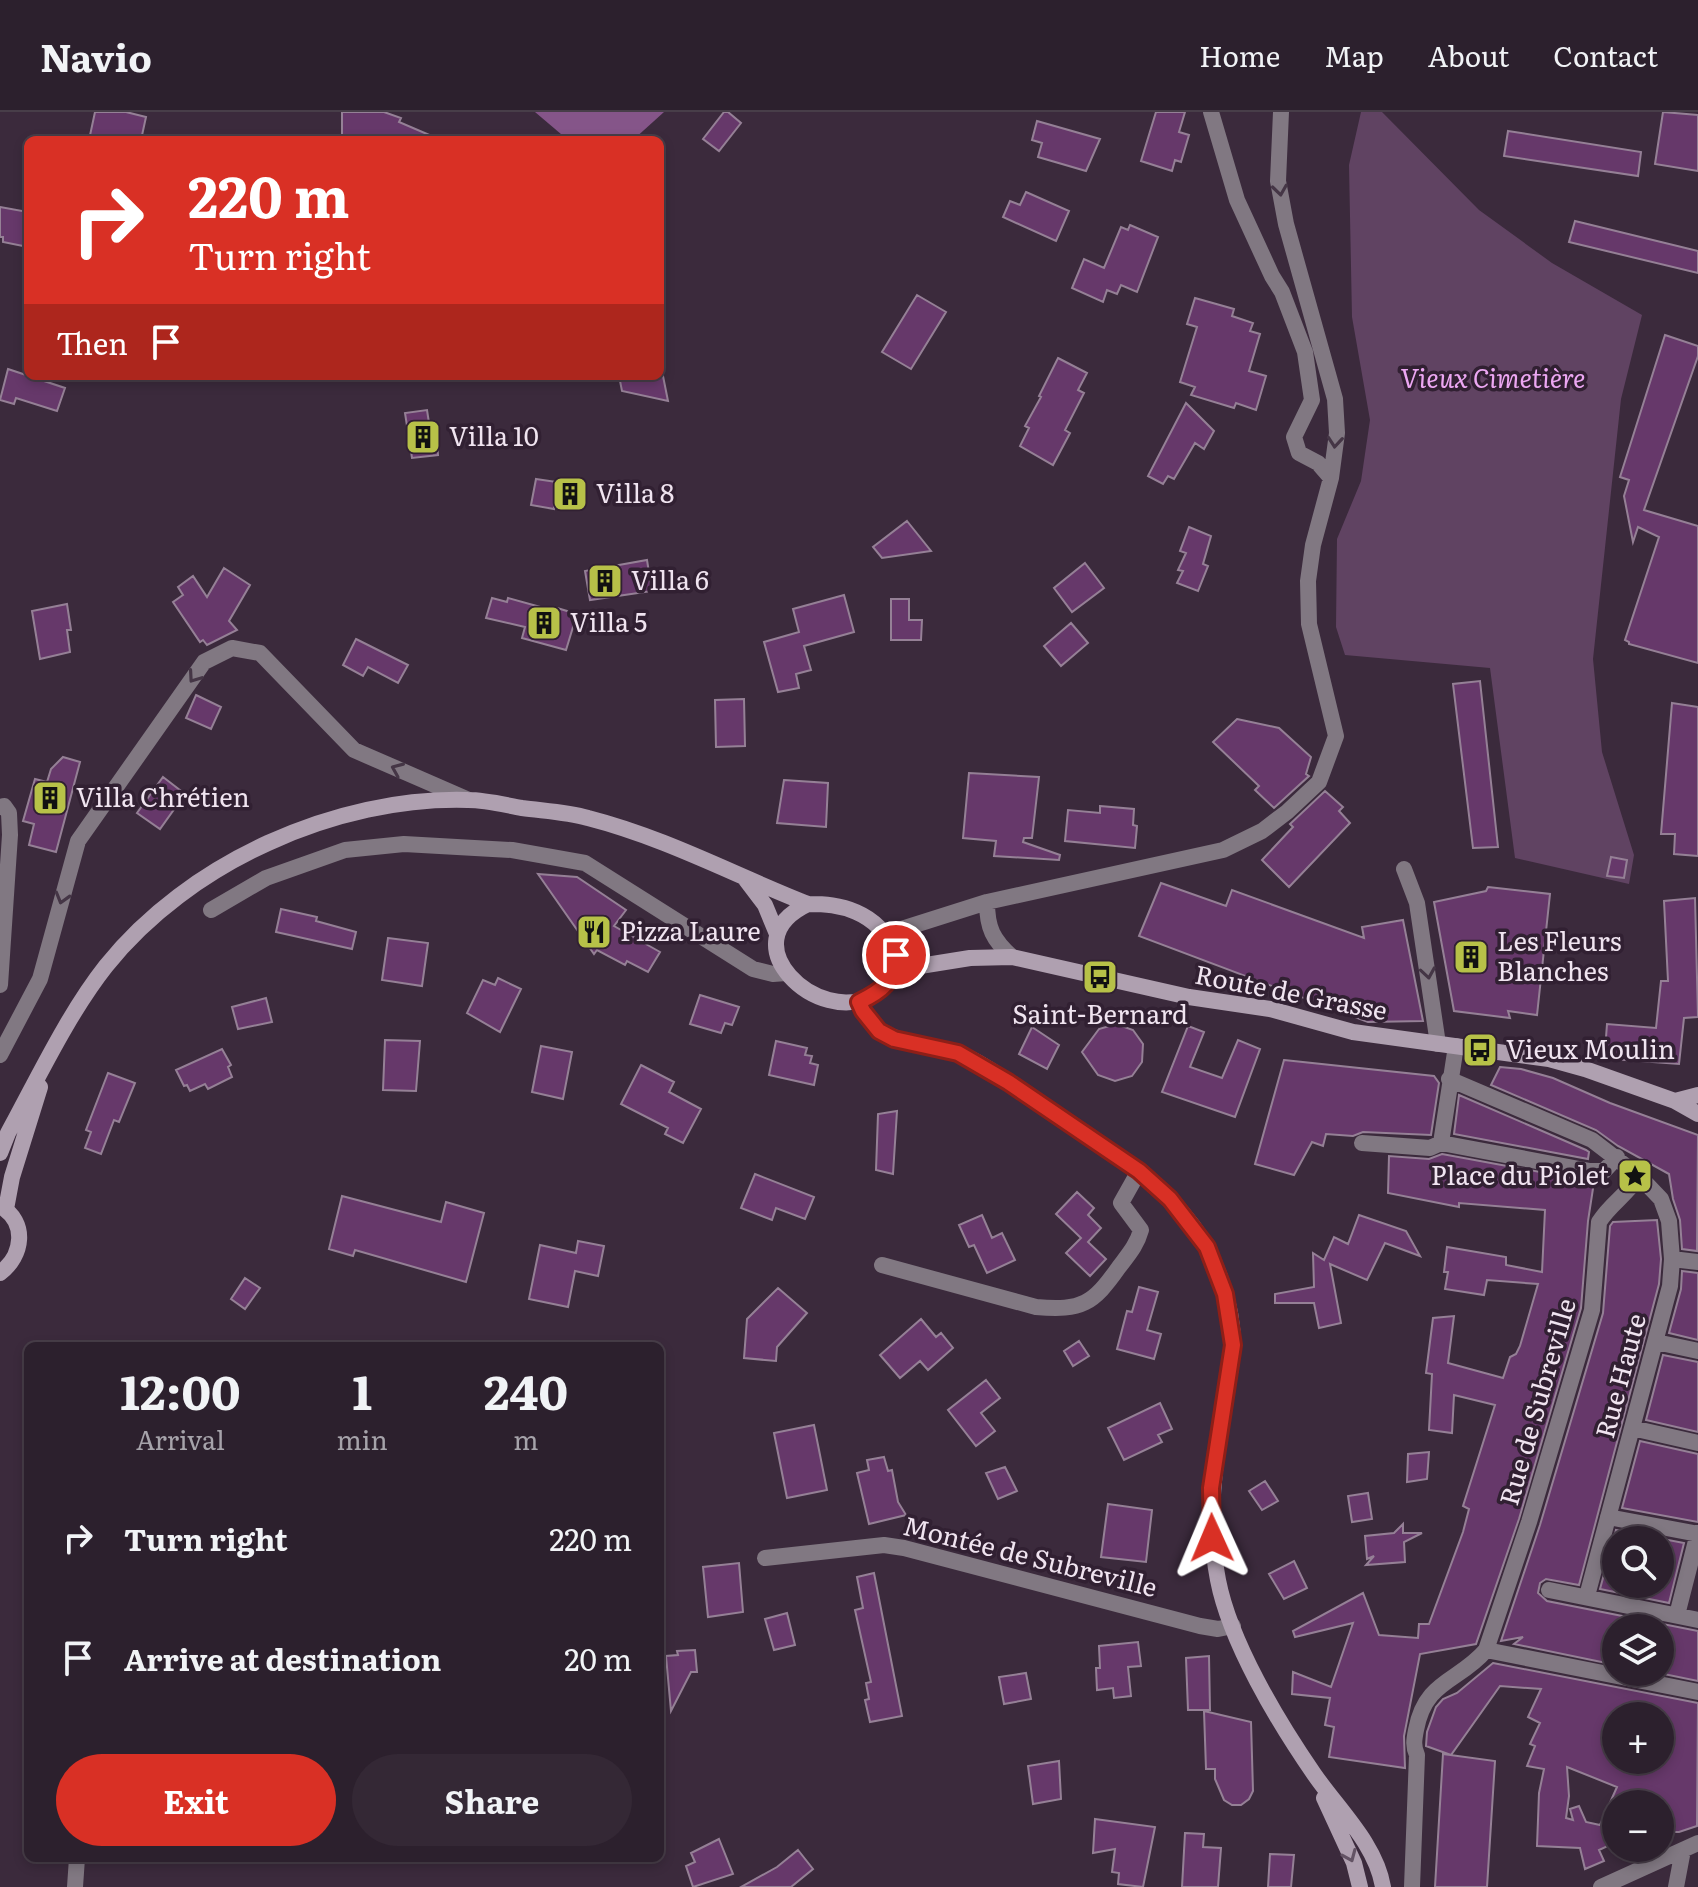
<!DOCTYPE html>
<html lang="en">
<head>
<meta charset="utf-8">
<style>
  body { margin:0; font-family:Literata,serif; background:#342835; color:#f1f3f6; height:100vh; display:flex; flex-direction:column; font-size:30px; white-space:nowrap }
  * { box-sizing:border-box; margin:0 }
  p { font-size:26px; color:#a6a3aa }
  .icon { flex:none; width:44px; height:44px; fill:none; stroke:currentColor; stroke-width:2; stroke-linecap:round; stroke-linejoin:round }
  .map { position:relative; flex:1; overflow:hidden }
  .details { position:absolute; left:24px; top:1230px; width:640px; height:520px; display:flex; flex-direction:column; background:#2c202d; border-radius:12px; box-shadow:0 4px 12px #0003,0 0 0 2px #483e49 }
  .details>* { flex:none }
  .hud { position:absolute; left:24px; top:24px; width:640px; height:244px; border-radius:12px; box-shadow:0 4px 12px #0003,0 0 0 2px #483e49; background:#d93025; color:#fff; overflow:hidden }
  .fabs { position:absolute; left:1602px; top:1414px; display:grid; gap:16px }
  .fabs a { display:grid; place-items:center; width:72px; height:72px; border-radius:50%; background:#2c202d; box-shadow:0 4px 12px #0003,0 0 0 2px #483e49; font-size:40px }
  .pin { position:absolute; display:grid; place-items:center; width:68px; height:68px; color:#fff; margin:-34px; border:4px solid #fff; border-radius:50%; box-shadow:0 2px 8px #0007 }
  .me { position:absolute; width:88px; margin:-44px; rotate:359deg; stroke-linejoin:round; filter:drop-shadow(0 0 6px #0008) }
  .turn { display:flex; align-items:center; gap:28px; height:168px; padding:0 32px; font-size:36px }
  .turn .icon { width:104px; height:104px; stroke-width:2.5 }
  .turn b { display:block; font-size:56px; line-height:68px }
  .then { display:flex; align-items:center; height:76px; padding:0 32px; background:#0003; gap:16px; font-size:30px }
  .eta { display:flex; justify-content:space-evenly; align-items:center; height:136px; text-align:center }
  .eta b { font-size:48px; font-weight:700; line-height:56px }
  .primary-button { display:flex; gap:16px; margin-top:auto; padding:16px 32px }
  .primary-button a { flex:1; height:92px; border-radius:48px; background:#d93025; color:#fff; font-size:32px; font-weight:700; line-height:92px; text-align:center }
  .primary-button a+a { background:#342835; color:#f1f3f6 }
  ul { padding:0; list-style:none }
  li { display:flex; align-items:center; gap:24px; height:120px; padding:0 32px }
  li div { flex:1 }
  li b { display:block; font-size:30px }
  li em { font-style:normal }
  header { display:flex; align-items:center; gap:48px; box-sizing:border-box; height:112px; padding:0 40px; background:#2c202d; border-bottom:2px solid #483e49 }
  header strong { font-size:38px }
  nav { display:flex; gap:44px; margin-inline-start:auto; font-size:28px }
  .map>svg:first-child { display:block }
  .green { fill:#604362 }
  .forest { fill:#855589 }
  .building { fill:#66386a; stroke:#958096; stroke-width:2; fill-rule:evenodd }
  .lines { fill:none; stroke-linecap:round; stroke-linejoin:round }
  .street { stroke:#817882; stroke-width:16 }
  .secondary { stroke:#afa0b0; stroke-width:16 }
  .oneway { stroke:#453646 }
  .oneway2 { stroke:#635364 }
  .route-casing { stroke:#8d1f18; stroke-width:20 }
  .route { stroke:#d93025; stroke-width:14 }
  .labels { text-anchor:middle; stroke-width:7; stroke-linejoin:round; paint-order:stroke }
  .park-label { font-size:26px; font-style:italic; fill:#eca7f2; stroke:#312032 }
  .poi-label { font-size:26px; fill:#f0e4f0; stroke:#312032; text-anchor:start }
  .street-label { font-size:26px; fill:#f0e4f0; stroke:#312032 }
</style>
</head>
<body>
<header>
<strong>Navio</strong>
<nav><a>Home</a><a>Map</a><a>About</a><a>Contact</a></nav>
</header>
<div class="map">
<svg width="1698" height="1775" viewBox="0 0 1698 1775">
  <rect width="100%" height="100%" fill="#3b2a3c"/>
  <path class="green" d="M1361 0H1382L1479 98 1552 151 1642 203 1621 287 1593 547 1602 640 1634 743 1629 772 1515 746 1490 556 1345 543 1336 515 1337 427 1361 369 1370 308 1352 205 1349 53Z"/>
  <path class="forest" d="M535 0H664L633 28H568Z"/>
  <path class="building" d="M95 0H126L146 5 141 28H89Z
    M342 0H384L401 6 399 10 441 28H342Z
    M724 0H728L741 11 719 39 703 27Z
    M1156 0H1185L1179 20 1189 23 1181 50 1175 48 1172 59 1141 49Z
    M1663 0 1698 3V59L1655 52Z
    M1037 9 1100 27 1086 59 1038 45 1042 31 1032 28Z
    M1508 19 1641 40 1638 64 1504 44Z
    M1026 80 1069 99 1056 129 1003 105 1010 89 1020 93Z
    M0 95 28 100V135L3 130V125H0Z
    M1575 109 1698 139V161L1569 130Z
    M1130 113 1158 125 1137 180 1121 173 1117 182 1107 178 1103 190 1072 176 1084 147 1104 156 1121 115 1128 118Z
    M917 183 946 200 911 257 882 240Z
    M1195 186 1234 197 1232 204 1253 211 1250 219 1260 222 1249 259 1266 264 1256 298 1236 291 1234 296 1191 283 1195 275 1180 270 1197 215 1187 212Z
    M1665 223 1698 234V244L1644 398 1698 414V551L1629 532V530L1625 528 1659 425 1638 415 1633 430 1624 384 1629 368 1620 365Z
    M1058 246 1087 261 1078 278 1084 281 1065 318 1070 321 1053 353 1020 334 1029 316 1025 314 1041 285 1039 284Z
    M8 257 65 276 57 299 16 286 14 292 0 288Z
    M619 264H663L668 289 622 279Z
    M1186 291 1214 319 1204 337 1195 331 1174 367 1168 364 1163 372 1148 364Z
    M427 298 429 311 435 310 438 343 412 346 405 301Z
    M536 367 584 374 580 392 555 388 554 397 531 393Z
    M907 409 931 439 882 446 873 435Z
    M1189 415 1211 424 1203 452 1208 454 1198 479 1177 471 1183 459 1178 458 1186 441 1180 439Z
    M647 448 652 479 590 488 585 459Z
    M1085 451 1104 476 1072 500 1054 476Z
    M224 456 250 473 229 509 237 518 207 533 203 528 200 530 173 490 183 483 178 475 193 464 207 485Z
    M844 483 854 520 804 534 811 558 796 562 799 576 778 580 764 530 799 520 793 497Z
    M492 486 507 490 508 486 555 499 557 496 577 502 566 538 522 526 525 515 486 506Z
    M891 487H909V508H922L921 528H891Z
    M67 492 71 518H67L70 540 40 547 32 499Z
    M1071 511 1088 531 1061 554 1044 534Z
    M356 527 408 553 398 571 368 555 363 564 343 553Z
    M1480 569 1498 735 1473 736 1453 572Z
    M196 583 221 595 211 617 186 606Z
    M744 587 745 634 716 635 715 588Z
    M1672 591 1698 595V744L1674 742 1675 722H1661Z
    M1237 607 1279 616 1311 645 1306 662 1309 664 1274 696 1255 678 1259 674 1213 630Z
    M63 645 80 650 56 740 29 733 34 712 23 709 35 667 47 670 51 657Z
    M969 661 1039 665 1032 726H1024L1023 730 1060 743 1059 748 994 744 996 729 963 726Z
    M163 665 185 682 160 717 137 701Z
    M784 668 828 671 826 715 777 711Z
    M1325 679 1343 695 1339 699 1350 711 1289 775 1262 748 1293 715 1290 712Z
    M1100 694 1134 697 1133 713 1137 714 1135 736 1065 729 1068 698 1100 701Z
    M1611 745 1627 748 1624 766 1607 764Z
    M538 762 577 765 626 798 614 814 660 840 648 860 627 849 625 853 597 838 594 842Z
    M1161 771 1226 794 1232 778 1364 826 1362 815 1403 808 1423 909 1368 910 1139 824Z
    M1488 775 1550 782 1537 903 1508 899 1510 906 1454 899 1434 790 1486 779Z
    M1695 786 1698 905 1684 906 1679 952 1612 947 1605 939 1607 912 1656 916 1661 869H1668L1664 789Z
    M281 797 317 805 316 809 356 820 352 837 276 820Z
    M388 826 428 831 422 874 382 868Z
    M498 866 521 877 500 920 467 901 483 868 495 873Z
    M700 883 739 895 732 913 725 911 721 921 690 912Z
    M266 886 272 910 238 917 232 895Z
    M1116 912 1133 918 1143 932 1142 950 1132 964 1115 969 1098 963 1082 940 1099 917Z
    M1188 914 1204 920 1190 955 1222 966 1238 928 1260 937 1235 1005 1162 980Z
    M1032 915 1059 933 1047 957 1019 942Z
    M385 928 420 929 416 979 383 978Z
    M776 929 807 936 805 943 812 944 810 951 818 953 814 973 769 963Z
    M541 934 572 940 563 987 532 980Z
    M222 937 231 953 228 955 232 965 208 977 205 972 190 979 187 973 184 974 176 958Z
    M1284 948 1434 964 1439 971 1431 1023 1363 1020 1353 1024 1326 1022 1323 1034 1312 1030 1294 1063 1255 1052Z
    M641 953 674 970 669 980 701 997 683 1031 665 1022 668 1016 621 992Z
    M1500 955 1521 957 1553 966 1610 991 1698 1023 1697 1139 1682 1137 1680 1108 1673 1087 1669 1062 1618 1034 1596 1018 1491 973Z
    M108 961 135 971 119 1010 114 1008 101 1042 85 1036 91 1020 86 1018Z
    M1459 983 1586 1038 1589 1040 1588 1047 1454 1022Z
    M897 999 893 1062 876 1058 878 1002Z
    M1442 1042 1594 1070 1588 1109 1581 1196 1519 1407 1476 1532 1420 1542 1404 1624 1405 1656 1329 1645 1334 1615 1325 1613 1330 1586 1292 1582 1293 1560 1331 1575 1353 1511 1295 1525 1293 1519 1363 1481 1379 1523 1418 1526 1419 1512H1429L1463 1420 1469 1397 1463 1394 1495 1293 1454 1283 1452 1321 1429 1318 1432 1262 1426 1261 1433 1206 1454 1204 1448 1251 1503 1266 1510 1245 1516 1242 1520 1234 1538 1172 1487 1168 1484 1183 1445 1177 1448 1160H1444L1447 1135 1506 1145V1153L1542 1160 1545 1098 1459 1091V1095L1388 1081 1389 1044 1429 1047Z
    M755 1062 814 1085 805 1107 776 1096 772 1108 741 1096Z
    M1077 1080 1094 1096 1088 1103 1101 1116 1088 1130 1106 1147 1090 1164 1066 1141 1081 1126 1056 1102Z
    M342 1084 441 1110 446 1090 484 1101 466 1170 355 1138 353 1144 329 1137Z
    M982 1103 992 1126 1002 1121 1015 1148 987 1161 974 1133 969 1135 959 1113Z
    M1359 1103 1406 1119 1420 1144 1385 1131 1367 1168 1330 1152 1341 1211 1319 1216 1314 1191H1275V1182L1314 1175 1313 1141 1324 1148 1334 1125 1348 1132Z
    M1657 1108 1661 1147 1659 1172 1579 1473 1546 1467 1540 1471 1538 1481 1547 1489 1698 1519V1569L1654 1560H1660V1516H1616V1553L1514 1532 1523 1525 1501 1529 1540 1413 1603 1201 1610 1114 1613 1110Z
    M578 1129 604 1134 598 1164 575 1159 568 1195 529 1187 540 1133 576 1141Z
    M1682 1159 1698 1161V1228L1669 1221 1681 1177Z
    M245 1166 260 1176 245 1197 231 1187Z
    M1139 1175 1158 1180 1147 1218 1161 1222 1154 1247 1117 1237 1127 1199 1132 1200Z
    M778 1176 807 1201 777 1235 776 1249 744 1246 747 1207Z
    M921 1207 936 1225 941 1221 953 1236 928 1258 920 1249 900 1266 880 1243Z
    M1079 1229 1089 1244 1073 1254 1064 1239Z
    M1663 1243 1698 1250V1320L1646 1308Z
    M986 1268 1000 1286 981 1301 995 1319 976 1334 948 1298Z
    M1160 1291 1172 1317 1158 1323 1162 1330 1124 1348 1108 1316Z
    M814 1313 827 1378 787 1386 774 1321Z
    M1640 1329 1698 1342V1410L1622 1396Z
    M1429 1340 1427 1367 1407 1370 1408 1342Z
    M884 1345 888 1359 892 1358 898 1390 906 1403 869 1412 857 1361 869 1358 867 1348Z
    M1005 1355 1017 1379 998 1387 986 1361Z
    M1265 1369 1278 1389 1262 1398 1249 1379Z
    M1368 1381 1372 1407 1352 1410 1348 1384Z
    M1108 1392 1152 1398 1146 1450 1101 1445Z
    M1403 1412V1421H1422L1404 1430 1405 1450 1366 1453 1374 1444 1367 1447 1365 1424 1394 1421Z
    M1616 1418 1684 1431 1669 1491 1600 1477ZM1616 1428H1660V1472H1616Z
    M1294 1449 1307 1476 1284 1487 1269 1462Z
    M739 1451 743 1500 708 1505 703 1455Z
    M874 1461 902 1604 870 1610 865 1588 869 1587 866 1571 871 1570 855 1498 863 1496 857 1465Z
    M787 1501 795 1533 774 1538 765 1507Z
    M1138 1530 1141 1554 1128 1555 1131 1584 1114 1586 1113 1576 1097 1578 1096 1556H1100L1099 1534Z
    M695 1538 697 1560H691L671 1599 666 1544 678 1543 677 1539Z
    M1209 1544 1210 1598H1188L1186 1546Z
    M1493 1551 1698 1591 1697 1714 1679 1720H1660L1664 1692H1616V1726L1609 1729 1610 1733 1599 1738 1604 1749 1585 1757 1580 1736 1537 1734 1539 1681 1544 1657 1527 1654 1535 1634 1530 1632 1540 1611 1528 1605 1541 1577 1500 1574 1451 1643 1426 1634 1427 1620 1436 1595 1443 1587 1457 1581ZM1616 1604H1660V1648H1616ZM1567 1655 1617 1675 1600 1713 1586 1710 1579 1694 1570 1697 1573 1708 1566 1706 1569 1684Z
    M1026 1561 1031 1587 1004 1592 999 1565Z
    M1204 1599 1251 1610 1253 1679 1249 1687 1241 1693H1232L1224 1688 1215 1667V1657H1206Z
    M1443 1642 1495 1649 1487 1775H1435Z
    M1059 1649 1061 1687 1033 1692 1028 1654Z
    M1095 1707 1155 1715 1143 1775 1118 1772 1119 1761 1112 1760 1115 1737 1093 1741Z
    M1185 1721 1204 1722 1203 1735 1221 1736 1218 1775H1182Z
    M719 1727 733 1762 693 1775 686 1754 695 1750 691 1741Z
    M798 1738 813 1757 791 1775H741L777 1755Z
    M1270 1742 1294 1743 1291 1775H1268Z"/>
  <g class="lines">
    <path class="street" d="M1211 0 1237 88 1272 164 1282 180 1305 240 1312 288 1294 325 1299 341 1318 351 1331 366
      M0 695 4 694 9 701 10 723 0 873
      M1404 757 1417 791 1438 932
      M987 790C987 816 993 828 1012 845
      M211 798 266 766 345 738 404 732 512 738 585 751 753 857 773 862 786 861
      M886 822 987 790 1223 738 1262 719 1287 700 1319 670 1336 624 1309 512 1308 469 1313 433 1331 366 1337 321 1335 287 1286 112 1278 69 1281 0
      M1456 934 1441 1031 1590 1059H1604L1617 1045
      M0 943 40 867 78 729 204 550 232 536 260 541 354 638 469 688
      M1449 967 1592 1028 1639 1064 1661 1087 1669 1109 1672 1147 1670 1174 1587 1484
      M1362 1031 1430 1036 1441 1031
      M1672 1147 1698 1150
      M882 1153 1036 1195C1082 1199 1093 1192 1119 1155 1128 1143 1137 1133 1141 1118L1121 1091 1139 1059
      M1656 1230 1698 1239
      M1632 1316 1698 1331
      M1608 1405 1698 1422
      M765 1446 884 1433 904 1436 1200 1514 1218 1517 1233 1514
      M1549 1478 1698 1508
      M1677 1503 1698 1421
      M1486 1538 1698 1580
      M75 1775 77 1746
      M1412 1775 1417 1643C1413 1634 1414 1628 1416 1618 1425 1568 1459 1570 1486 1538L1529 1410 1592 1198 1599 1110C1611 1091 1626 1084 1639 1064
      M1601 1775 1698 1731
      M1676 1775 1683 1738"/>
    <path class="secondary" d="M746 768 765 793 777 822
      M808 792C825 792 840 793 856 800 891 815 915 858 873 883 819 916 727 830 808 792Z
      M895 858 970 846 1012 845 1189 885 1270 897 1353 920 1549 947 1585 957 1675 989 1698 1002
      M859 890C874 933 918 929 955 940 980 948 1016 975 1038 990 1092 1027 1154 1060 1193 1114 1217 1147 1233 1192 1233 1233 1233 1253 1227 1274 1224 1293 1215 1353 1206 1407 1218 1468 1230 1530 1278 1610 1314 1662 1338 1697 1376 1732 1383 1775
      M1675 989 1698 983
      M0 1041 8 1021C37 968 68 902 106 854 188 751 336 684 468 688 486 688 505 693 522 696 544 699 567 700 588 706 666 726 734 763 808 792
      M0 1094C28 1110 23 1144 0 1161
      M6 1097 12 1065 40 975
      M1324 1686 1354 1751 1360 1775"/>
  </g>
  <defs><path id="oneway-chevron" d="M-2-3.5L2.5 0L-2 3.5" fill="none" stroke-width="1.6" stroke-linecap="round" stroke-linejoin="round" transform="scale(2)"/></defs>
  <g class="oneway">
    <use href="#oneway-chevron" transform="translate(1280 78) rotate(82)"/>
    <use href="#oneway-chevron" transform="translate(1335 330) rotate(95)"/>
    <use href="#oneway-chevron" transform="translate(194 565) rotate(125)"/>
    <use href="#oneway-chevron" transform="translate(397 657) rotate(-157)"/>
    <use href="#oneway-chevron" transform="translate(62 786) rotate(106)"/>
    <use href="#oneway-chevron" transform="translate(1428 861) rotate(81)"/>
  </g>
  <use class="oneway2" href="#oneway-chevron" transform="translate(1350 1744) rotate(67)"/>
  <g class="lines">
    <defs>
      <path id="route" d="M896 843C895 869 882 879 859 890L863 899 879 919 894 927 958 941 1008 970 1139 1059 1170 1087 1207 1135 1225 1182 1233 1233 1211 1376 1212 1426"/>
    </defs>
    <use href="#route" class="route-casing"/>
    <use href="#route" class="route"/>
  </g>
  <defs>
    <symbol id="building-square" viewBox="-11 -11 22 22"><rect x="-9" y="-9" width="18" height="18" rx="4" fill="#b7c148" stroke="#312032"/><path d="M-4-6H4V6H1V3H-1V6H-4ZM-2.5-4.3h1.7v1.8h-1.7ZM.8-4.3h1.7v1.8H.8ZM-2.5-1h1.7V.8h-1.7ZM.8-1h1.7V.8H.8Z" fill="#111"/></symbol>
    <symbol id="restaurant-square" viewBox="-11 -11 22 22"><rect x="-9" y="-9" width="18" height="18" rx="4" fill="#b7c148" stroke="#312032"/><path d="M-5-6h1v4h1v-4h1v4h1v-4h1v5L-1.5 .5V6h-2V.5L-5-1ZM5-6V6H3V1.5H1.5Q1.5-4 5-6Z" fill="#111"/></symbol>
    <symbol id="bus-square" viewBox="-11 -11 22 22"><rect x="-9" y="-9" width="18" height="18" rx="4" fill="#b7c148" stroke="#312032"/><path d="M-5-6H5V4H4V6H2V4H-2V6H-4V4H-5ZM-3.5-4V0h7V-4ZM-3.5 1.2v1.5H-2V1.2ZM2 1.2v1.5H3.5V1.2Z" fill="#111"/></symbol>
    <symbol id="sight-square" viewBox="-11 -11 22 22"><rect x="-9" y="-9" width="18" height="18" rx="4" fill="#b7c148" stroke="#312032"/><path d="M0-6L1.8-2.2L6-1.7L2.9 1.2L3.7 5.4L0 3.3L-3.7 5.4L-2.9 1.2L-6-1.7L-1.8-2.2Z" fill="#111"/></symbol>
  </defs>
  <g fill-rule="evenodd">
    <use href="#building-square" x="403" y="305" width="40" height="40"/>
    <use href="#building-square" x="550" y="362" width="40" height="40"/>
    <use href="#building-square" x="585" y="449" width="40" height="40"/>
    <use href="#building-square" x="524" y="491" width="40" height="40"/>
    <use href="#building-square" x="30" y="666" width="40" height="40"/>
    <use href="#restaurant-square" x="574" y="800" width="40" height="40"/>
    <use href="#building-square" x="1451" y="825" width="40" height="40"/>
    <use href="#bus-square" x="1080" y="845" width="40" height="40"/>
    <use href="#bus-square" x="1460" y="918" width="40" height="40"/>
    <use href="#sight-square" x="1615" y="1044" width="40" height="40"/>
  </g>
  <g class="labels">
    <g class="park-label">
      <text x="1493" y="276">Vieux Cimetière</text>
    </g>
    <g class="poi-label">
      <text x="449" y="334">Villa 10</text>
      <text x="596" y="391">Villa 8</text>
      <text x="631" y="478">Villa 6</text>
      <text x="570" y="520">Villa 5</text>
      <text x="76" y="695">Villa Chrétien</text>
      <text x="620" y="829">Pizza Laure</text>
      <text x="1497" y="839">Les Fleurs<tspan x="1497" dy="30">Blanches</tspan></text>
      <text x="1100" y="912" text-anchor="middle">Saint-Bernard</text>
      <text x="1506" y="947">Vieux Moulin</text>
      <text x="1609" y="1073" text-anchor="end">Place du Piolet</text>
    </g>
    <g class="street-label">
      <text transform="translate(1291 881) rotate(11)" y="9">Route de Grasse</text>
      <text transform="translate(1621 1264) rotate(-75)" y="9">Rue Haute</text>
      <text transform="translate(1538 1290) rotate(-74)" y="9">Rue de Subreville</text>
      <text transform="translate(1030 1445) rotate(14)" y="9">Montée de Subreville</text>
    </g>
  </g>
</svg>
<div class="fabs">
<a><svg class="icon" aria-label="search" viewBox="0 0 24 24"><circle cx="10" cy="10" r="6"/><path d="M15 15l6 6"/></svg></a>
<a><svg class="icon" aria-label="layers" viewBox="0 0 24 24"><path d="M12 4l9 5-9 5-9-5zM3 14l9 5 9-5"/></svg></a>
<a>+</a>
<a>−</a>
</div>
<div class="pin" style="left:896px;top:843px;background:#d93025"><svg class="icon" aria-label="arrive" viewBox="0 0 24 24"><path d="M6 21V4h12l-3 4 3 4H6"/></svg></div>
<svg class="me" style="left:1212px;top:1426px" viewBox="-20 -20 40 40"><path d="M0-17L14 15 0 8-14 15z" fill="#d93025" stroke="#fff" stroke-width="4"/></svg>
<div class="hud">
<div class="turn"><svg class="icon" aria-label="right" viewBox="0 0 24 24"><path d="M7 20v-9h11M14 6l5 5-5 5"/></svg><div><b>220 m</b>Turn right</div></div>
<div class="then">Then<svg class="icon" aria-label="arrive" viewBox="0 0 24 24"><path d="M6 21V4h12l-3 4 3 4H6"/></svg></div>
</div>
<section class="details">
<div class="eta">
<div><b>12:00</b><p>Arrival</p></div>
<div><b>1</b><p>min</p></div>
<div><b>240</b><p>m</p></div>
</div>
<ul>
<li><svg class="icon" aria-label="right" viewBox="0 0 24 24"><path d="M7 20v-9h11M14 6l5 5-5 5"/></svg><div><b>Turn right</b></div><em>220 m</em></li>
<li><svg class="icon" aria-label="arrive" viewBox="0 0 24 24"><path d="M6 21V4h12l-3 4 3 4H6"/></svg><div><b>Arrive at destination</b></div><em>20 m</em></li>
</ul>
<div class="primary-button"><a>Exit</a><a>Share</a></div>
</section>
</div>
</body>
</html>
